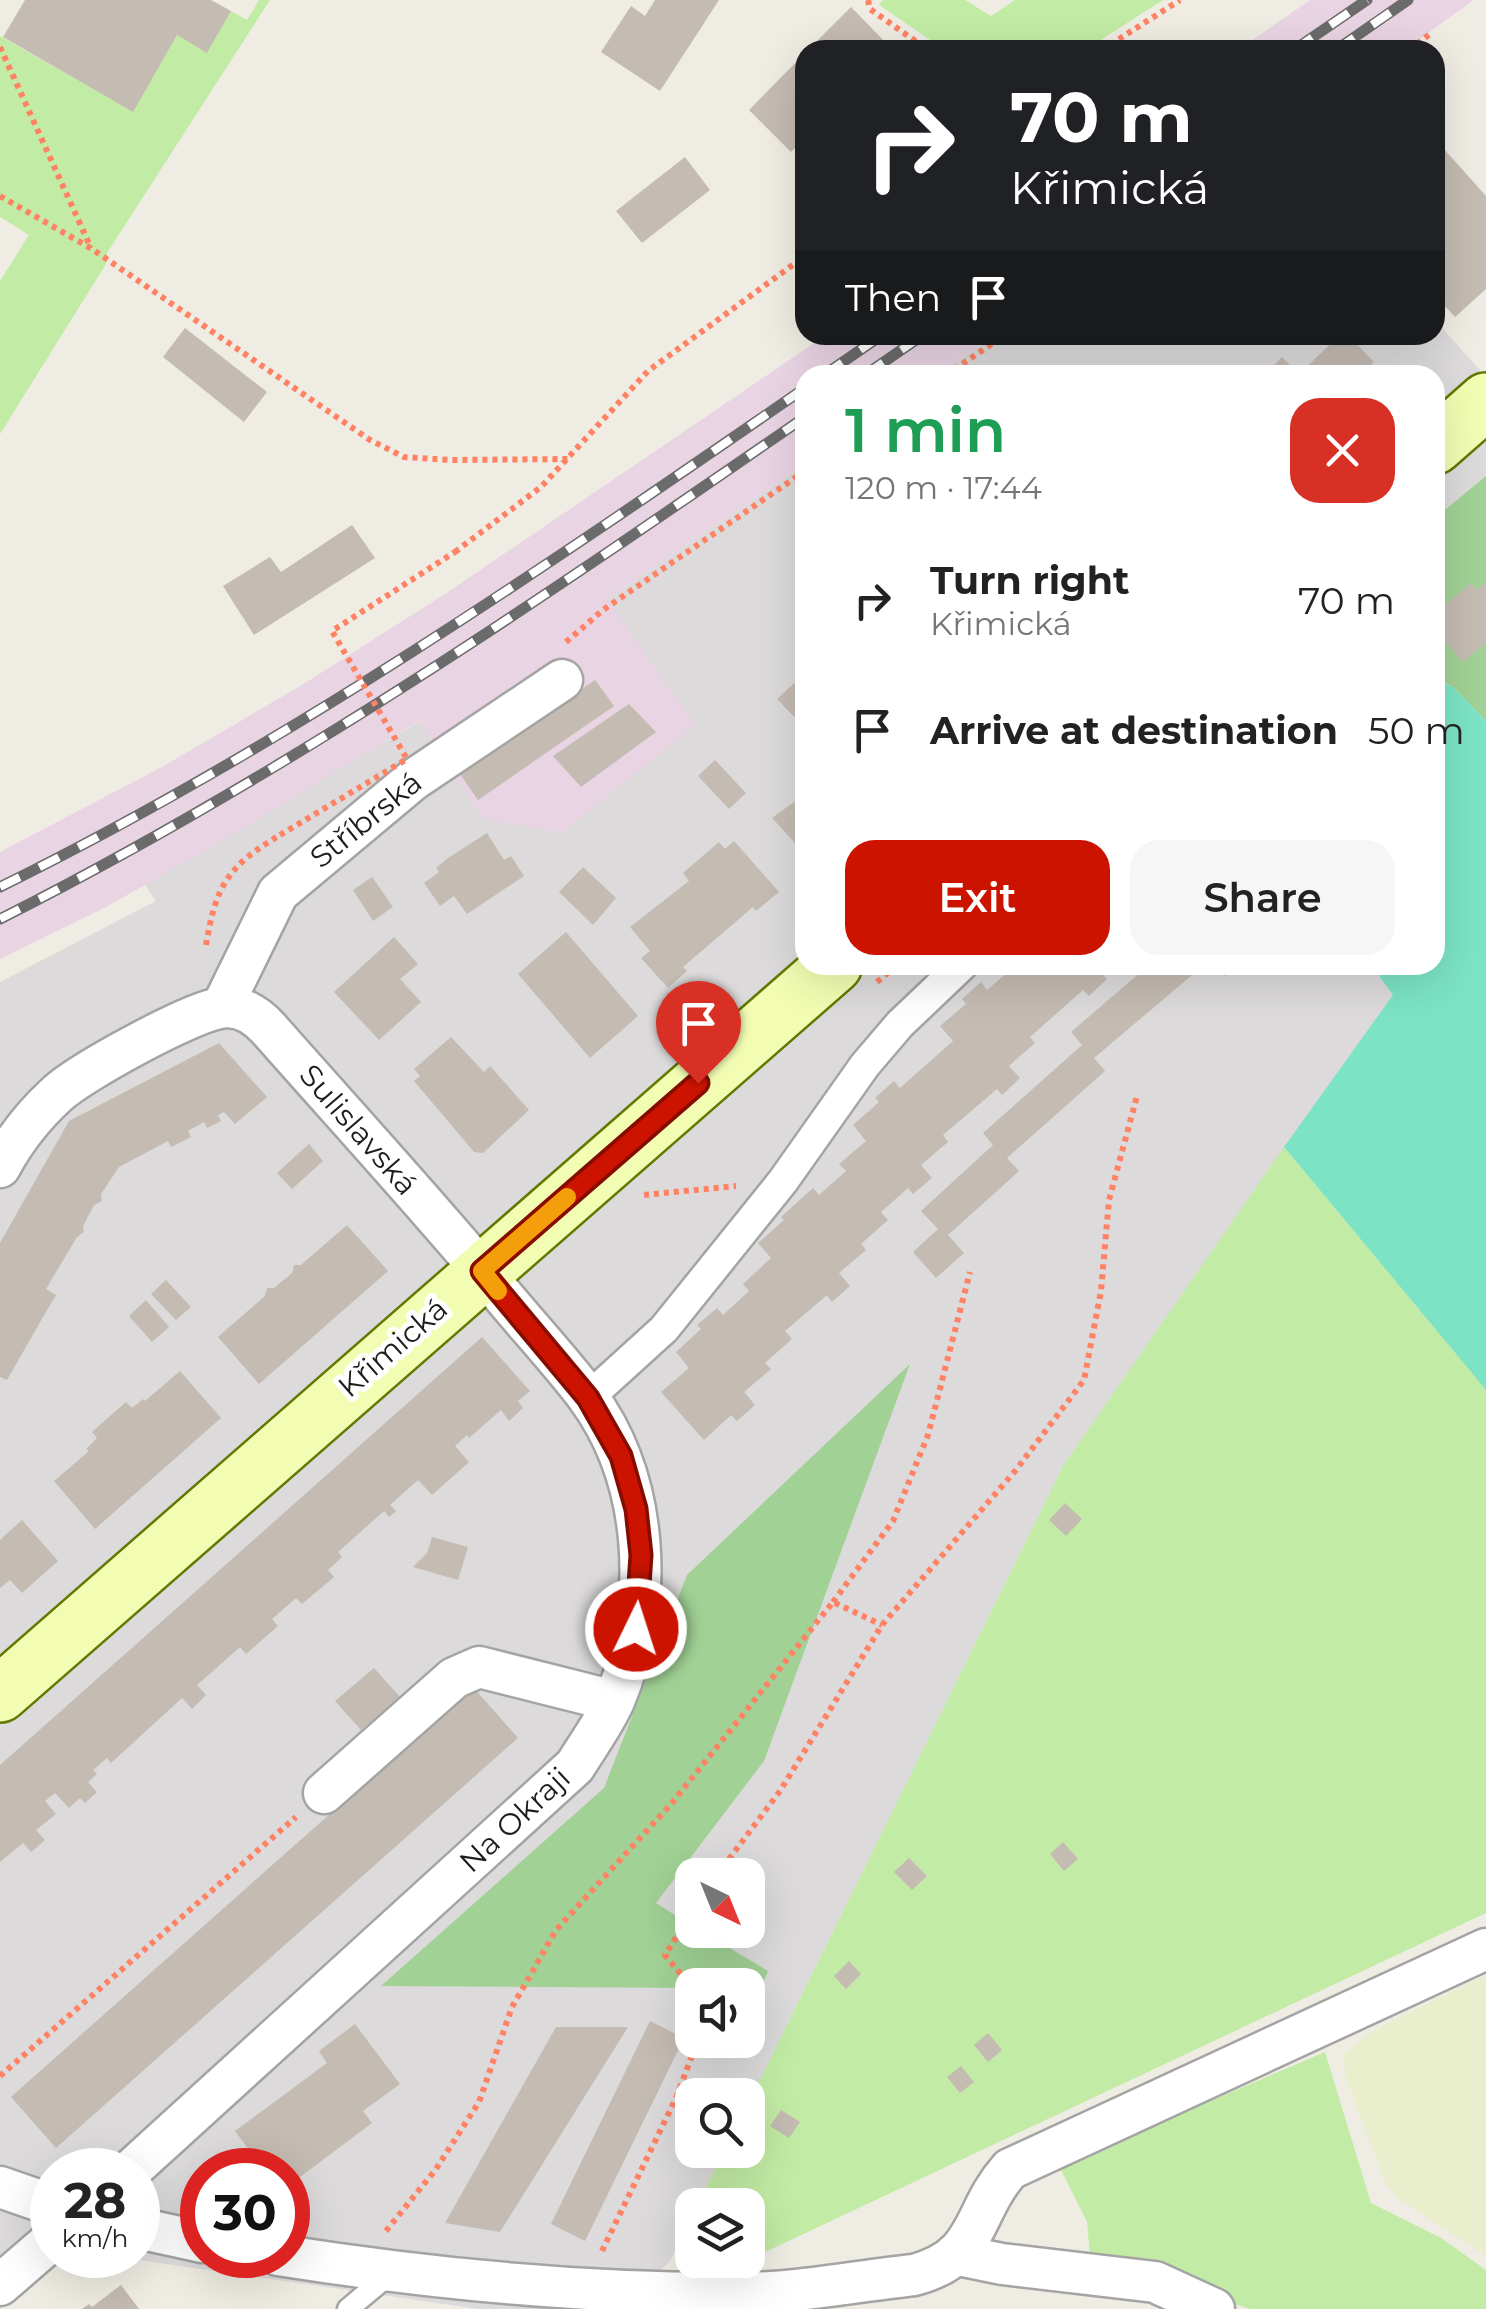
<!DOCTYPE html>
<html lang="en">
<head>
<meta charset="utf-8">
<style>
  body { margin:0; font-family:Montserrat,sans-serif; background:#f6f6f6; color:#222; height:100vh; display:flex; flex-direction:column; font-size:38px; white-space:nowrap }
  * { box-sizing:border-box; margin:0 }
  p { font-size:32px; color:#767676 }
  .icon { flex:none; width:55px; height:55px; fill:none; stroke:currentColor; stroke-width:2; stroke-linecap:round; stroke-linejoin:round }
  .map { position:relative; flex:1; overflow:hidden }
  .sheet { position:absolute; left:795px; top:365px; width:650px; height:610px; display:flex; flex-direction:column; background:#fff; border-radius:30px; box-shadow:0 10px 40px #0002 }
  .sheet>* { flex:none }
  .top-card { position:absolute; left:795px; top:40px; width:650px; height:305px; border-radius:30px; box-shadow:0 10px 40px #0002; background:#202124; color:#fff; overflow:hidden }
  .needle { width:65px; rotate:137deg }
  .fabs { position:absolute; left:675px; top:1858px; display:grid; gap:20px }
  .fabs a { display:grid; place-items:center; width:90px; height:90px; border-radius:20px; background:#fff; box-shadow:0 10px 40px #0002; font-size:50px }
  .speed { position:absolute; left:30px; top:2148px; display:flex; gap:20px; font-size:50px; font-weight:700; text-align:center }
  .speed>* { display:grid; place-content:center; width:130px; height:130px; border-radius:50%; background:#fff; box-shadow:0 10px 40px #0002; line-height:1 }
  .speed small { font-size:25px; font-weight:400 }
  .speed .limit { border:15px solid #d22; background:#fff; color:#111 }
  .pin { position:absolute; display:grid; place-items:center; width:85px; height:85px; color:#fff; margin:-102px -42px; border-radius:50% 50% 50% 0; rotate:-45deg; box-shadow:0 0 10px #0007 }
  .pin .icon { rotate:45deg }
  .me { position:absolute; width:110px; margin:-55px; rotate:4deg; stroke-linejoin:round; filter:drop-shadow(0 0 8px #0008) }
  .turn { display:flex; align-items:center; gap:35px; height:210px; padding:0 50px; font-size:45px }
  .turn .icon { width:130px; height:130px; stroke-width:2.5 }
  .turn b { display:block; font-size:70px; line-height:85px }
  .then { display:flex; align-items:center; height:95px; padding:0 50px; background:#0003; gap:20px; font-size:38px }
  .round { display:grid; place-items:center; flex:none; width:105px; height:105px; border-radius:30px; background:#f6f6f6 }
  .headline { display:flex; align-items:center; justify-content:space-between; height:170px; padding:0 50px }
  h1 { font-size:60px; font-weight:600; line-height:75px; color:#1e9e55 }
  .primary-button { display:flex; gap:20px; margin-top:auto; padding:20px 50px }
  .primary-button a { flex:1; height:115px; border-radius:30px; background:#cb1300; color:#fff; font-size:40px; font-weight:600; line-height:115px; text-align:center }
  .primary-button a+a { background:#f6f6f6; color:#222 }
  ul { padding:0; list-style:none }
  li { display:flex; align-items:center; gap:30px; height:130px; padding:0 50px }
  li div { flex:1 }
  li b { display:block; font-size:38px }
  li em { font-style:normal }
  .map>svg:first-child { display:block }
  .residential { fill:#dcdada; fill-rule:evenodd }
  .industrial { fill:#e9d4e3 }
  .farmland { fill:#e9efcd }
  .grass { fill:#c2eca5 }
  .forest { fill:#a1d195 }
  .pitch { fill:#7ce3c5 }
  .building { fill:#c4bbb2 }
  .lines { fill:none; stroke-linecap:round; stroke-linejoin:round }
  .service-casing { stroke:#a4a4a4; stroke-width:25 }
  .pedestrian-casing { stroke:#a4a4a4; stroke-width:35 }
  .minor-casing { stroke:#a4a4a4; stroke-width:45 }
  .secondary-casing { stroke:#617900; stroke-width:60 }
  .path { stroke:#ff8264; stroke-width:6; stroke-dasharray:5 5; stroke-linecap:butt }
  .service { stroke:#fff; stroke-width:20 }
  .pedestrian { stroke:#fff; stroke-width:30 }
  .minor { stroke:#fff; stroke-width:40 }
  .secondary { stroke:#f2fdb3; stroke-width:55 }
  .rail-casing { stroke:#6b6b6b; stroke-width:11 }
  .rail { stroke:#fff; stroke-width:8; stroke-dasharray:22; stroke-linecap:butt }
  .path-bridge { stroke:#ff8264; stroke-width:6; stroke-dasharray:5 5; stroke-linecap:butt }
  .route-casing { stroke:#840c00; stroke-width:25 }
  .route { stroke:#cb1300; stroke-width:18 }
  .slow { stroke:#f59e0b; stroke-width:18 }
  .labels { text-anchor:middle; stroke-width:10; stroke-linejoin:round; paint-order:stroke }
  .street-label { font-size:30px; fill:#1d1d1d; stroke:#fff }
</style>
</head>
<body>
<div class="map">
<svg width="1486" height="2309" viewBox="0 0 1486 2309">
  <rect width="100%" height="100%" fill="#efece3"/>
  <path class="residential" d="M1435 320 1486 377V476L1435 518V375H936L995 335H1435Z
    M805 464V965H1371L1393 995 1063 1466 748 2104V2095H692V2150H725L697 2205H692V2215L670 2261 617 2309H478L104 2255H138V2170H52V2255H65L0 2309V982L156 901 145 885 420 721 483 819 607 599ZM692 1875H748V1930H692ZM692 1985H748V2040H692ZM202 2170H288V2255H202Z"/>
  <path class="industrial" d="M1310 0H1474L1404 50H1238Z
    M826 335H995L936 375H805V464L607 599 695 725 562 833 483 819 419 721 219 843 106 907 0 959V852L162 767 302 685 448 592Z"/>
  <path class="farmland" d="M1486 1975V2256L1399 2199 1386 2184 1345 2076 1344 2054 1369 2033Z"/>
  <path class="grass" d="M259 0H270L107 253 106 264 0 434V281L29 235 0 217V36L132 111 177 35 207 52 231 11 247 20Z
    M883 0H965L991 16 1015 0H1163L1085 50H945L879 5Z
    M1284 1147 1486 1390V1913L748 2260V2205H697L725 2150H748V2104L1063 1466Z
    M1325 2052 1371 2203 1441 2238 1486 2270V2309H1250L1090 2257 1087 2222 1059 2166Z"/>
  <path class="forest" d="M1486 476V721L1452 686 1435 679V518Z
    M910 1364 764 1761 656 1903 692 1926V1930H699L768 1971 748 2019V1985H692V1988L381 1986 604 1788 687 1575Z"/>
  <path class="pitch" d="M1435 680 1452 686 1486 721V1390L1284 1147 1393 995 1371 965H1435Z"/>
  <path class="building" d="M25 0H211L231 11 207 53 177 35 133 112 3 37Z
    M655 0H719L660 91 601 52 631 6 645 16Z
    M851 7 893 50H808Z
    M805 53V138L791 152 749 110Z
    M1435 139 1486 196V289L1455 317 1435 295Z
    M685 157 710 190 642 243 616 211Z
    M185 328 267 392 244 422 163 357Z
    M1340 335H1348L1374 362 1360 375H1264L1282 357 1299 374Z
    M352 525 375 558 254 635 223 586 270 557 281 572Z
    M1486 582V643L1463 662 1435 629V613L1471 583 1477 590Z
    M805 673V728L777 699Z
    M595 680 614 706 478 800 460 774Z
    M629 704 656 732 581 787 553 756Z
    M715 760 746 793 729 809 698 776Z
    M805 794V854L772 818Z
    M487 833 504 860 511 856 524 876 467 914 454 896 440 906 424 883 439 872 436 868 448 858Z
    M734 841 779 892 756 911 753 907 683 967 687 971 668 988 641 958 650 951 630 927 689 881 683 873 719 842 725 849Z
    M583 867 616 898 593 925 559 892Z
    M372 877 393 907 373 921 353 890Z
    M566 932 638 1016 590 1058 518 974Z
    M394 937 418 964 400 979 421 1002 379 1040 334 992Z
    M1016 965H1098L1096 967 1107 979 1089 996 1083 990 1030 1037 1035 1043 1009 1066 1020 1078 1002 1095 997 1089 943 1135 948 1142 921 1165 932 1178 913 1194 908 1188 881 1212 888 1220 861 1244 866 1250 839 1273 850 1286 832 1302 827 1295 785 1331 792 1339 765 1363 771 1369 744 1392 755 1405 737 1421 731 1415 704 1440 661 1392 689 1368 676 1352 701 1329 697 1325 717 1308 723 1315 749 1291 743 1284 771 1258 758 1243 784 1220 781 1217 813 1188 819 1195 846 1171 839 1164 866 1141 853 1125 879 1102 875 1098 894 1081 900 1088 953 1041 940 1026 966 1004 962 999 981 982 987 990Z
    M1149 965H1204L1094 1058 1105 1071 1007 1158 1019 1171 948 1235 964 1253 936 1278 913 1252 938 1229 921 1211 993 1145 983 1133 1082 1045 1071 1032Z
    M451 1037 484 1072 490 1066 529 1110 483 1153 474 1152 414 1081 420 1076 414 1069Z
    M219 1043 267 1097 235 1124 224 1112 218 1115 221 1121 207 1128 204 1122 188 1131 191 1137 171 1147 168 1141 119 1167 101 1194 102 1201 94 1205 83 1226 84 1232 77 1237 46 1289 56 1295 43 1317 7 1380 0 1377V1243L69 1121Z
    M309 1144 323 1161 292 1189 277 1173Z
    M347 1225 388 1271 259 1384 218 1337 265 1296 267 1288H274L292 1273 294 1265H301Z
    M166 1280 191 1307 176 1320 151 1294Z
    M146 1300 169 1327 152 1342 129 1316Z
    M482 1337 530 1391 518 1401 523 1408 509 1421 501 1410 469 1438 467 1435 455 1446 469 1462 432 1495 418 1480 390 1505 396 1511 389 1517 384 1511 338 1552 342 1557 328 1570 334 1577 302 1604 296 1598 272 1619 278 1626 246 1654 240 1647 197 1685 206 1695 192 1709 182 1698 111 1763 107 1758 93 1770 97 1774 88 1782 97 1792 85 1803 80 1798 69 1808 55 1793 45 1801 56 1814 36 1830 45 1840 31 1852 23 1843 0 1862V1765Z
    M180 1371 221 1418 95 1529 54 1481 89 1451 86 1449 97 1438 92 1432 126 1402 132 1408 143 1399 145 1401Z
    M1065 1503 1082 1519 1066 1536 1049 1520Z
    M22 1520 58 1561 22 1593 10 1580 0 1588V1540Z
    M432 1537 468 1547 458 1580 413 1567 427 1553Z
    M374 1668 400 1697 361 1730 335 1701Z
    M473 1687 518 1738 56 2148 11 2097Z
    M1063 1842 1078 1859 1064 1871 1050 1854Z
    M909 1858 927 1876 912 1890 894 1872Z
    M849 1961 861 1974 846 1989 834 1976Z
    M650 2021 684 2038 585 2241 551 2224Z
    M355 2024 400 2084 363 2111 372 2123 288 2186V2170H264L235 2131 327 2063 319 2051Z
    M556 2027H628L500 2232 445 2223Z
    M988 2033 1002 2050 988 2062 974 2045Z
    M961 2066 974 2082 960 2093 947 2077Z
    M781 2110 800 2122 789 2138 770 2126Z
    M121 2285 139 2309H82L89 2304 92 2307Z"/>
  <g class="lines">
    <defs>
      <path id="service" d="M348 2309 391 2273"/>
      <path id="pedestrian" d="M588 1398 664 1329 783 1181 865 1065 900 1024 962 965"/>
      <path id="minor" d="M222 1007 278 893 413 780 562 680
        M0 1167C15 1139 34 1115 57 1094 81 1072 189 1013 220 1008 239 1004 256 1015 268 1028 343 1113 421 1198 494 1285 524 1322 558 1358 587 1396 650 1482 655 1604 614 1701 604 1723 588 1745 575 1766L131 2170
        M324 1793 454 1678 479 1667 614 1701
        M0 2187 52 2205
        M138 2228 202 2242
        M278 2255C431 2279 586 2294 740 2293 798 2293 857 2281 914 2275 982 2257 970 2214 1010 2169L1486 1949
        M958 2255 1002 2264 1155 2282 1214 2309
        M0 2285 52 2240"/>
      <path id="secondary" d="M1435 446 1486 401
        M0 1694 834 965"/>
    </defs>
    <use href="#service" class="service-casing"/>
    <use href="#pedestrian" class="pedestrian-casing"/>
    <use href="#minor" class="minor-casing"/>
    <use href="#secondary" class="secondary-casing"/>
    <path class="path" d="M868 0 870 9 928 50
      M0 47 91 248
      M1102 50 1180 0
      M1409 50 1430 34
      M0 196 92 249 370 440 404 457 450 460 569 459
      M946 375 1005 335
      M455 552 541 487 648 371 805 256
      M566 642 603 610 805 471
      M206 945C216 885 228 866 280 835
      M1220 965 1227 974
      M877 982 897 965
      M644 1195 736 1186
      M833 1602 893 1521 928 1435 970 1272
      M717 1875 780 1791 882 1625 1016 1470 1084 1380 1101 1291 1109 1200 1137 1096
      M692 1912 665 1955 692 1988
      M0 2076 296 1817
      M386 2231 436 2169 479 2102 512 2007 556 1930 672 1803 833 1602 882 1625
      M602 2251 676 2098 698 2040"/>
    <use href="#service" class="service"/>
    <use href="#pedestrian" class="pedestrian"/>
    <use href="#minor" class="minor"/>
    <use href="#secondary" class="secondary"/>
    <defs>
      <path id="rail" d="M1294 50 1367 0
        M1336 50 1408 0
        M824 375 882 335
        M865 375 923 335
        M0 887C284 747 545 567 805 388
        M0 919C284 776 544 597 805 417"/>
    </defs>
    <use href="#rail" class="rail-casing"/>
    <use href="#rail" class="rail"/>
    <path class="path-bridge" d="M280 835 407 759 332 631 455 552"/>
  </g>
  <g class="lines">
    <defs>
      <path id="route" d="M636 1629 641 1555 636 1509 621 1456 588 1398 482 1271 698 1083"/>
    </defs>
    <use href="#route" class="route-casing"/>
    <use href="#route" class="route"/>
    <path class="slow" d="M498 1291 482 1271 567 1197"/>
  </g>
  <g class="labels">
    <g class="street-label">
      <text transform="translate(366 820) rotate(-39)" y="10">Stříbrská</text>
      <text transform="translate(358 1130) rotate(49)" y="10">Sulislavská</text>
      <text transform="translate(393 1348) rotate(-41)" y="10">Křimická</text>
      <text transform="translate(515 1820) rotate(-43)" y="10">Na Okraji</text>
    </g>
  </g>
</svg>
<div class="fabs">
<a><svg class="needle" viewBox="-14 -14 28 28"><path d="M0-13l5 13h-10z" fill="#e53935"/><path d="M0 13l5-13h-10z" fill="#767676"/></svg></a>
<a><svg class="icon" aria-label="sound" viewBox="0 0 24 24"><path d="M4 9h4l5-4v14l-5-4H4zM17 9q2 3 0 6"/></svg></a>
<a><svg class="icon" aria-label="search" viewBox="0 0 24 24"><circle cx="10" cy="10" r="6"/><path d="M15 15l6 6"/></svg></a>
<a><svg class="icon" aria-label="layers" viewBox="0 0 24 24"><path d="M12 4l9 5-9 5-9-5zM3 14l9 5 9-5"/></svg></a>
</div>
<div class="speed"><div>28<small>km/h</small></div><div class="limit">30</div></div>
<div class="pin" style="left:698px;top:1083px;background:#d93025"><svg class="icon" aria-label="arrive" viewBox="0 0 24 24"><path d="M6 21V4h12l-3 4 3 4H6"/></svg></div>
<svg class="me" style="left:636px;top:1629px" viewBox="-20 -20 40 40"><circle r="17" fill="#cb1300" stroke="#fff" stroke-width="3"/><path d="M0-11L8 9 0 5-8 9z" fill="#fff"/></svg>
<div class="top-card">
<div class="turn"><svg class="icon" aria-label="right" viewBox="0 0 24 24"><path d="M7 20v-9h11M14 6l5 5-5 5"/></svg><div><b>70 m</b>Křimická</div></div>
<div class="then">Then<svg class="icon" aria-label="arrive" viewBox="0 0 24 24"><path d="M6 21V4h12l-3 4 3 4H6"/></svg></div>
</div>
<section class="sheet">
<div class="headline"><div><h1>1 min</h1><p>120 m · 17:44</p></div><a class="round" style="background:#d93025;color:#fff"><svg class="icon" aria-label="close" viewBox="0 0 24 24"><path d="M6 6l12 12M18 6L6 18"/></svg></a></div>
<ul>
<li><svg class="icon" aria-label="right" viewBox="0 0 24 24"><path d="M7 20v-9h11M14 6l5 5-5 5"/></svg><div><b>Turn right</b><p>Křimická</p></div><em>70 m</em></li>
<li><svg class="icon" aria-label="arrive" viewBox="0 0 24 24"><path d="M6 21V4h12l-3 4 3 4H6"/></svg><div><b>Arrive at destination</b></div><em>50 m</em></li>
</ul>
<div class="primary-button"><a>Exit</a><a>Share</a></div>
</section>
</div>
</body>
</html>
